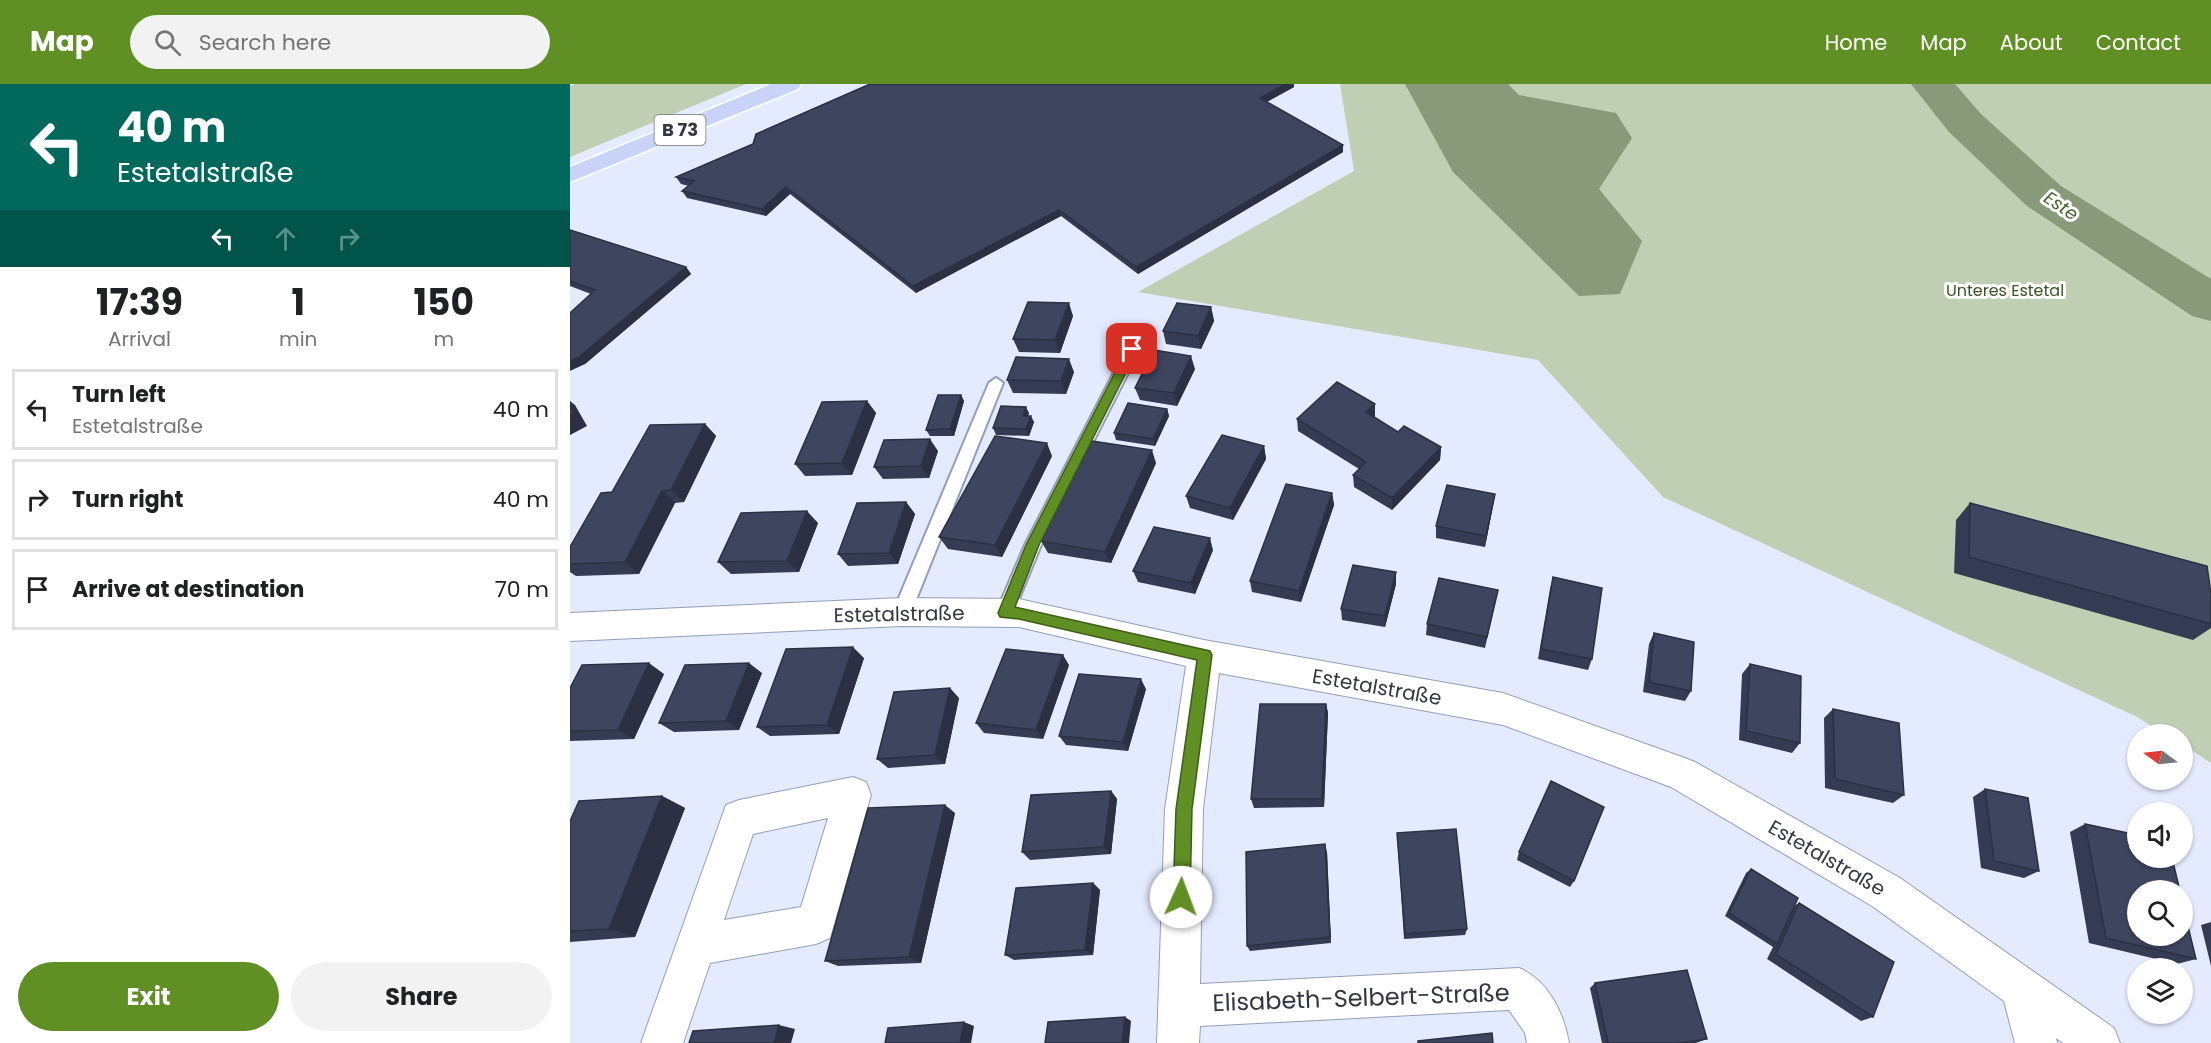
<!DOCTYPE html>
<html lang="en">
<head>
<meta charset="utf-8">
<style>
  body { margin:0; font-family:Poppins,sans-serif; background:#f2f2f2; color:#202124; height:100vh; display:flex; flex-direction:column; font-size:22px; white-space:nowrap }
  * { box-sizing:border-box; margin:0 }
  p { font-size:20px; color:#757577 }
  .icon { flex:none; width:33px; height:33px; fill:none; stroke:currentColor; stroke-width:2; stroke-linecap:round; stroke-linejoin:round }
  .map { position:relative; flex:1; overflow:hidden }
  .details { display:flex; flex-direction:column; background:#fff; width:570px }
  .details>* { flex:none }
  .top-card { background:#00695c; color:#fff; overflow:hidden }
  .needle { width:39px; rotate:285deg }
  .fabs { position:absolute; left:1557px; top:640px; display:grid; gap:12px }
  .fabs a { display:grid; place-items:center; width:66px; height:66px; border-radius:50%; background:#fff; box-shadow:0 2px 4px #0004; font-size:30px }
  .pin { position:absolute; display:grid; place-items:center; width:51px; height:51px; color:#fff; margin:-26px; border-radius:12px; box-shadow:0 3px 9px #0006 }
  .me { position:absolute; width:66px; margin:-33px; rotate:2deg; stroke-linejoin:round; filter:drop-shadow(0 0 4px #0008) }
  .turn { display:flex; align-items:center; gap:21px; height:126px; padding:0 18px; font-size:27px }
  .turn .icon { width:78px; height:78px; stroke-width:2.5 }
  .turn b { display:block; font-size:42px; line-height:51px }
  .lanes { display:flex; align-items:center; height:57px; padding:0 18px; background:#0003; justify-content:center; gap:30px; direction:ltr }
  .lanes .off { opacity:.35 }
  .eta { display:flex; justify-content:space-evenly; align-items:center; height:102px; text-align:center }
  .eta b { font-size:36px; font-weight:700; line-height:42px }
  .primary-button { display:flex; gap:12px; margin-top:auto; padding:12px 18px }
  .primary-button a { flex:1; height:69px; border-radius:36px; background:#608f23; color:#fff; font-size:24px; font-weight:700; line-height:69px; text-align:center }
  .primary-button a+a { background:#f2f2f2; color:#202124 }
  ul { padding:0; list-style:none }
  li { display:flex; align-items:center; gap:18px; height:81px; margin:0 12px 9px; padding:0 6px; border:3px solid #e0e0e0; border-radius:0px }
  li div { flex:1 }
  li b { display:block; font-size:22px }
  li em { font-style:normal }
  header { display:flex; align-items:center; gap:36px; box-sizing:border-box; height:84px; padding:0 30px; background:#608f23; color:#fff }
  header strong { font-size:28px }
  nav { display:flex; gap:33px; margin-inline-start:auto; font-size:21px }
  .search { width:420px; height:54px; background:#f2f2f2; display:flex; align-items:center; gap:15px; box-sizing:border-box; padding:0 21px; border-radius:33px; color:#757577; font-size:22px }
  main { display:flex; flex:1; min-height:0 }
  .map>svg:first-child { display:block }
  .green { fill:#c0cfb4 }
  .water { fill:#889a7a }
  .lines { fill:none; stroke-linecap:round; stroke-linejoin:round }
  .river { fill:#889a7a; fill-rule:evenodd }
  .service-casing { stroke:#949dbb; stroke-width:4 }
  .minor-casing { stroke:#949dbb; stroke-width:2 }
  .primary-casing { stroke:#fff; stroke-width:3 }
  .service { fill:#fff; fill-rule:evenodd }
  .minor { fill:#fff; fill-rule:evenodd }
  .primary { fill:#c8d3f7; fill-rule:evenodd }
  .wall { fill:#353b52 }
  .shaded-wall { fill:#2b3042 }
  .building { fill:#3e455f; stroke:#2b3042; stroke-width:1.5 }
  .route { fill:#608f23; stroke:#3e5d17; stroke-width:1.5 }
  .labels { text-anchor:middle; stroke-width:6; stroke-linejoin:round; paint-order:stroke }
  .far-park-label { font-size:16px; fill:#3b5321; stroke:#fff }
  .shield { fill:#fff; stroke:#70737b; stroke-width:1.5 }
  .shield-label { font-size:18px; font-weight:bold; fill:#333743 }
  .far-water-label { font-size:18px; font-style:italic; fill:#48612f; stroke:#fff }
  .street-label { font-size:20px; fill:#333743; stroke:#fff }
  .near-street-label { font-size:24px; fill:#333743; stroke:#fff }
</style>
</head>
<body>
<header>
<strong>Map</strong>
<div class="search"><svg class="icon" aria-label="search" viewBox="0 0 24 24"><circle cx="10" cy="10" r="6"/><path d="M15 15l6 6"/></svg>Search here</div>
<nav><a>Home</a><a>Map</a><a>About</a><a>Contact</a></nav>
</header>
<main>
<section class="details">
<div class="top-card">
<div class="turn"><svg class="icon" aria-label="left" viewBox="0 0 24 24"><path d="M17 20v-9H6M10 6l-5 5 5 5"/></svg><div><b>40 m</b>Estetalstraße</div></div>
<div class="lanes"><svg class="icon" aria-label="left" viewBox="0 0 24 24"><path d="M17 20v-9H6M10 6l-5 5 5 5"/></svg><svg class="icon off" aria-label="ahead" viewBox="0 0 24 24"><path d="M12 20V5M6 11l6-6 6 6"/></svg><svg class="icon off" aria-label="right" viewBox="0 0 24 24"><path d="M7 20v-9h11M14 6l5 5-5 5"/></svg></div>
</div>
<div class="eta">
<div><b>17:39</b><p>Arrival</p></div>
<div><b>1</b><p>min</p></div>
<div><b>150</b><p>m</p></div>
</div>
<ul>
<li><svg class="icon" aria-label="left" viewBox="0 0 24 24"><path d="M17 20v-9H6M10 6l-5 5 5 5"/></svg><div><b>Turn left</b><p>Estetalstraße</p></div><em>40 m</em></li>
<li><svg class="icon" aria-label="right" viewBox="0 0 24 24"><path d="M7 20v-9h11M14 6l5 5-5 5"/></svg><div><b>Turn right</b></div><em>40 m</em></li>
<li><svg class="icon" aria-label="arrive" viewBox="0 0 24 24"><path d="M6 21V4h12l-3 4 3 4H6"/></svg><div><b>Arrive at destination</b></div><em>70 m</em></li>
</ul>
<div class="primary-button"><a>Exit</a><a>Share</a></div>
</section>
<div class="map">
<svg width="1641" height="959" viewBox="0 0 1641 959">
  <rect width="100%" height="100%" fill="#e5ebff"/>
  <path class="green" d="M5 0H176L0 73V2Z
    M770 0H1641V679L1613 661 1612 651H1596L1567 633 1093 413 968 276 568 208 784 87Z"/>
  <path class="water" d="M835 0H938L949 11 1046 29 1062 54 1029 105 1072 157 1050 210 1009 212 883 88Z"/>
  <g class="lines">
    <path class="river" d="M1341 0H1385L1411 30 1491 102 1641 195V237L1622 232 1457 122 1379 48Z"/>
    <defs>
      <path id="service" d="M563 260 570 265 471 461 441 534 435 536 429 534 426 529 455 461 556 265Z
        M426 294 433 299 341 528 338 533 332 535 326 533 323 528 419 299Z"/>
      <path id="minor" d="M332 514 449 515 634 556 933 609 1112 673 1125 678 1330 794 1544 944 1550 959H1493L1486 954 1487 959H1445L1434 917 1302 822 1101 703 933 641 649 589 633 725 630 900 949 884C978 896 994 929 999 959H957L955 949 939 926 630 942 629 959H587L595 725 616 582 449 543 332 542 0 557V529Z
        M283 693 296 698 301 711 260 854 246 860 140 879 113 959H71L156 721 169 716ZM258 734 231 823 154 836 183 750Z"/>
      <path id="primary" d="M201 0H231L228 5 0 98V83Z"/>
    </defs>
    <use href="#service" class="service-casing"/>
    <use href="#minor" class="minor-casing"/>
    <use href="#primary" class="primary-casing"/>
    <use href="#service" class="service"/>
    <use href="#minor" class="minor"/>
    <use href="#primary" class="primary"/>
  </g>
  <path class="wall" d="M300 0H724V3L697 18 773 61V68L568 190 491 132 346 209 220 110 196 132 117 114 112 107 119 102 111 100 106 93 183 60Z
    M0 146 116 183 121 190 15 280 21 210 0 202Z
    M641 223 644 237 631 265 596 260 593 247Z
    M503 232 490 269 449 268 443 255Z
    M625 285 607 322 570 316 565 304Z
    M504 288 496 310 443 309 437 296Z
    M391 311 394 317 384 352H360L356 346Z
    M297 317 306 329 282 391 235 392 225 380Z
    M597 325 599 332 585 362 546 356 544 349Z
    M459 329 458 332 464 338 459 352 426 351 423 344Z
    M805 332 804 333 828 348 871 363 870 376 822 426 784 403 783 391 789 385 728 347 727 335Z
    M135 340 146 352 114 418 105 419 69 490 6 492 0 488V463L42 408Z
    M694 362 696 375 663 436 620 424 616 412Z
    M368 367 359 394 313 395 304 383Z
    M482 372 432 473 378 465 369 453Z
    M586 379 541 479 478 469 471 457Z
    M762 409 764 421 731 518 682 508 680 497Z
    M925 410 915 463 866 454V442Z
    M336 418 345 430 328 480 278 482 268 470Z
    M1400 419 1641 510V544L1623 556 1384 489 1386 436Z
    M248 439 229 488 161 490 148 478Z
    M643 466 625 510 568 498 563 487Z
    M826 488V500L815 543 772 536 771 525Z
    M983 493 1022 575 1018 586 968 575 980 505Z
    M928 506 915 564 856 551 857 540Z
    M1084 549 1121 607 1115 617 1073 608 1079 560Z
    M294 574 269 650 200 652 187 643Z
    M1180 580 1230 659 1222 669 1169 656 1172 590Z
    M499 581 473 655 414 649 406 639Z
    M192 589 169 646 104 648 89 639Z
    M94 590 64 655 0 657V604Z
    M576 605 558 667 496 661 489 652Z
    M389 614 375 680 318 684 307 675Z
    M756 620 758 629 754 723 684 724 681 715Z
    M1263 625 1334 711 1323 719 1255 704 1254 634Z
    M1415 705 1469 787 1454 794 1411 784 1403 713Z
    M541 707 547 715 541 770 460 776 452 768Z
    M92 712 115 724 65 853 0 858V737Z
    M385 729 351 879 268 882 255 877Z
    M1515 740 1626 875 1607 880 1519 859 1500 748Z
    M827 749 897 845 895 851 834 855Z
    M757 768 761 859 680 867 677 862Z
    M949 768 1004 797 1000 803 947 776Z
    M1181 785 1224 822 1229 819 1303 933 1291 937 1197 875 1203 863 1155 832 1176 789Z
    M523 799 530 806 523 871 444 876 435 871Z
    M1641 838V882L1631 841Z
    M1025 899 1137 955 1126 959H1032L1020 904Z"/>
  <path class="shaded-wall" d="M716 0H724V3L691 21 690 14Z
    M773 61V68L568 190 566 183Z
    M216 103 220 110 196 132 192 125Z
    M489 126 491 132 346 209 343 202Z
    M116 183 121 190 15 280 0 287V277Z
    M499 219 503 232 490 269 485 256Z
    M641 223 644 237 631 265 628 252Z
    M621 272 625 285 607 322 604 309Z
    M499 275 504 288 496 310 491 297Z
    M391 311 394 317 384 352 380 345Z
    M0 317 5 321 17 342 0 351Z
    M297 317 306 329 282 391 272 379Z
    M805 320V332L796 341V328Z
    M456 323 459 329 456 338 453 332Z
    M597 325 599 332 585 362 583 355Z
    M461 332 464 338 459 352 456 345Z
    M135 340 146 352 114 418 101 406Z
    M360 355 368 367 359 394 351 382Z
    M477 359 482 372 432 473 425 461Z
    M694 362 696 375 663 436 660 424Z
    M871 363 870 376 822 426V414Z
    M582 366 586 379 541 479 535 468Z
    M92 407 105 419 69 490 55 478Z
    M762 409 764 421 731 518 729 507Z
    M925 410 923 422 915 463 916 452Z
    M336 418 345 430 328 480 319 469Z
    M237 427 248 439 229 488 217 477Z
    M640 454 643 466 625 510 621 499Z
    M826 488V500L815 543V532Z
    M283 563 294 574 269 650 257 641Z
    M493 571 499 581 473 655 466 646Z
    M79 579 94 590 64 655 48 646Z
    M179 579 192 589 169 646 156 637Z
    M571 595 576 605 558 667 553 658Z
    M380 604 389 614 375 680 365 671Z
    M756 620 758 629 754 723 752 715Z
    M541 707 547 715 541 770 534 763Z
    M92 712 115 724 65 853 39 845Z
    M375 721 385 729 351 879 339 873Z
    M755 760 757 768 761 859 760 853Z
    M523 799 530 806 523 871 515 866Z
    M555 933 561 937 559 959H552Z
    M394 938 404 942 401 959H390Z
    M209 941 225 945 221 959H204Z"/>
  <path class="building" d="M300 0H716L690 14 773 61 566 183 489 126 343 202 216 103 192 125 112 107 124 97 106 93 183 60 186 50Z
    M0 146 116 183 9 273 0 277V229L25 206 0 197Z
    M458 218 499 219 485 256 443 255Z
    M607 219 641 223 628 252 593 247Z
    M584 266 621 272 604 309 565 304Z
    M446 273 499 275 491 297 437 296Z
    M767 298 805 320 796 328 828 348 834 342 871 363 822 414 783 391 796 378 727 335Z
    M368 311H391L380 345 356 346Z
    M297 317 272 379 225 380 252 318Z
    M558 319 597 325 583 355 544 349Z
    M431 322 456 323 453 332H461L456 345 423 344Z
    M0 323 4 330 0 332Z
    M135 340 101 406 92 407 55 478 0 480V463L31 409 42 408 80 341Z
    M652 351 694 362 660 424 616 412Z
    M425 352 477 359 425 461 369 453Z
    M360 355 351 382 304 383 314 356Z
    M522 357 582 366 535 468 471 457Z
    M716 400 762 409 729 507 680 497Z
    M877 401 925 410 916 452 866 442Z
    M336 418 319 469 268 470 287 419Z
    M1400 419 1637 482 1641 510V540L1399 473Z
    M237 427 217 477 148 478 171 429Z
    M584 443 640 454 621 499 563 487Z
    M783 481 826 488 815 532 771 525Z
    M983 493 1032 504 1022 575 971 565Z
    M869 494 928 506 917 553 857 540Z
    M1084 549 1124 558 1121 607 1079 598Z
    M283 563 257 641 187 643 216 565Z
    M436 565 493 571 466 646 406 639Z
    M79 579 48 646 0 647V604L12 581Z
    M179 579 156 637 89 639 115 581Z
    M1180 580 1231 592 1230 659 1176 647Z
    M509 590 571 595 553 658 489 652Z
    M380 604 365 671 307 675 324 608Z
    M690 620H756L752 715H681Z
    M1263 625 1329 639 1334 711 1265 695Z
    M981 697 1034 723 1004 797 949 768Z
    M1415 705 1458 714 1469 787 1424 777Z
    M541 707 534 763 452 768 461 711Z
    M92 712 39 845 0 847V737L9 717Z
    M375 721 339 873 255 877 298 724Z
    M1515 740 1568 751V774H1602L1610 807H1568V852H1612V818L1626 875 1536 854Z
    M886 745 897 845 835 850 827 749Z
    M755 760 760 853 677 862 676 768Z
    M1181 785 1228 814 1207 860 1159 829Z
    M523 799 515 866 435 871 446 804Z
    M1229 819 1324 878 1303 933 1206 870Z
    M1117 886 1137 955 1109 959H1038L1025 899Z
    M555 933 552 959H475L478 938Z
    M394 938 390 959H315L318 944Z
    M209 941 204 959H119L123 947Z
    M922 949 923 959H848V957Z"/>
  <path class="route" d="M562 261 568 265 469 461 445 523 640 567 642 571 622 725 620 813 617 819 611 821 605 819 603 813 606 725 627 576 449 535 430 533 428 529 456 461 557 265Z"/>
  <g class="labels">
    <g class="far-park-label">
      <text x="1435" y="212">Unteres Estetal</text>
    </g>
    <rect class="shield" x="84.5" y="31" width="51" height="30" rx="4.5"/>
    <g class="shield-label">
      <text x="110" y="52">B 73</text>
    </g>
    <g class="far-water-label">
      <text transform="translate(1491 122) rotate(34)" y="6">Este</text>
    </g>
    <g class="street-label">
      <text transform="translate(329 530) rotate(-1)" y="7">Estetalstraße</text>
      <text transform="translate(807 603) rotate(10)" y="7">Estetalstraße</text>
      <text transform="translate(1257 774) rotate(30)" y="7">Estetalstraße</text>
    </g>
    <g class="near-street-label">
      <text transform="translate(791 914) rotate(-2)" y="8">Elisabeth-Selbert-Straße</text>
    </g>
  </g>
</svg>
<div class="fabs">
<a><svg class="needle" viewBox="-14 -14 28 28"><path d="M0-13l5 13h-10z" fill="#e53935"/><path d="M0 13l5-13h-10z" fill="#757577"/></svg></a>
<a><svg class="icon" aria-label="sound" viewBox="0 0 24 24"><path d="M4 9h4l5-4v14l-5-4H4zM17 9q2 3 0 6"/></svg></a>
<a><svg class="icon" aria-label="search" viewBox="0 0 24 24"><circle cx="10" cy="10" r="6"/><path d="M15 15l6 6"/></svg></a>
<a><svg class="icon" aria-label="layers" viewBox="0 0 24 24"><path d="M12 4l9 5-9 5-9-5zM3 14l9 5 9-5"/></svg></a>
</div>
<div class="pin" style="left:562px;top:265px;background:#d93025"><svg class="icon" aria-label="arrive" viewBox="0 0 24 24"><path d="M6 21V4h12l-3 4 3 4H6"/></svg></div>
<svg class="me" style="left:611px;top:813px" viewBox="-20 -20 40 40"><circle r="19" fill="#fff"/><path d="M0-13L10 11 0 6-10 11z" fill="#608f23"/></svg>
</div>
</main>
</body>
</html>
